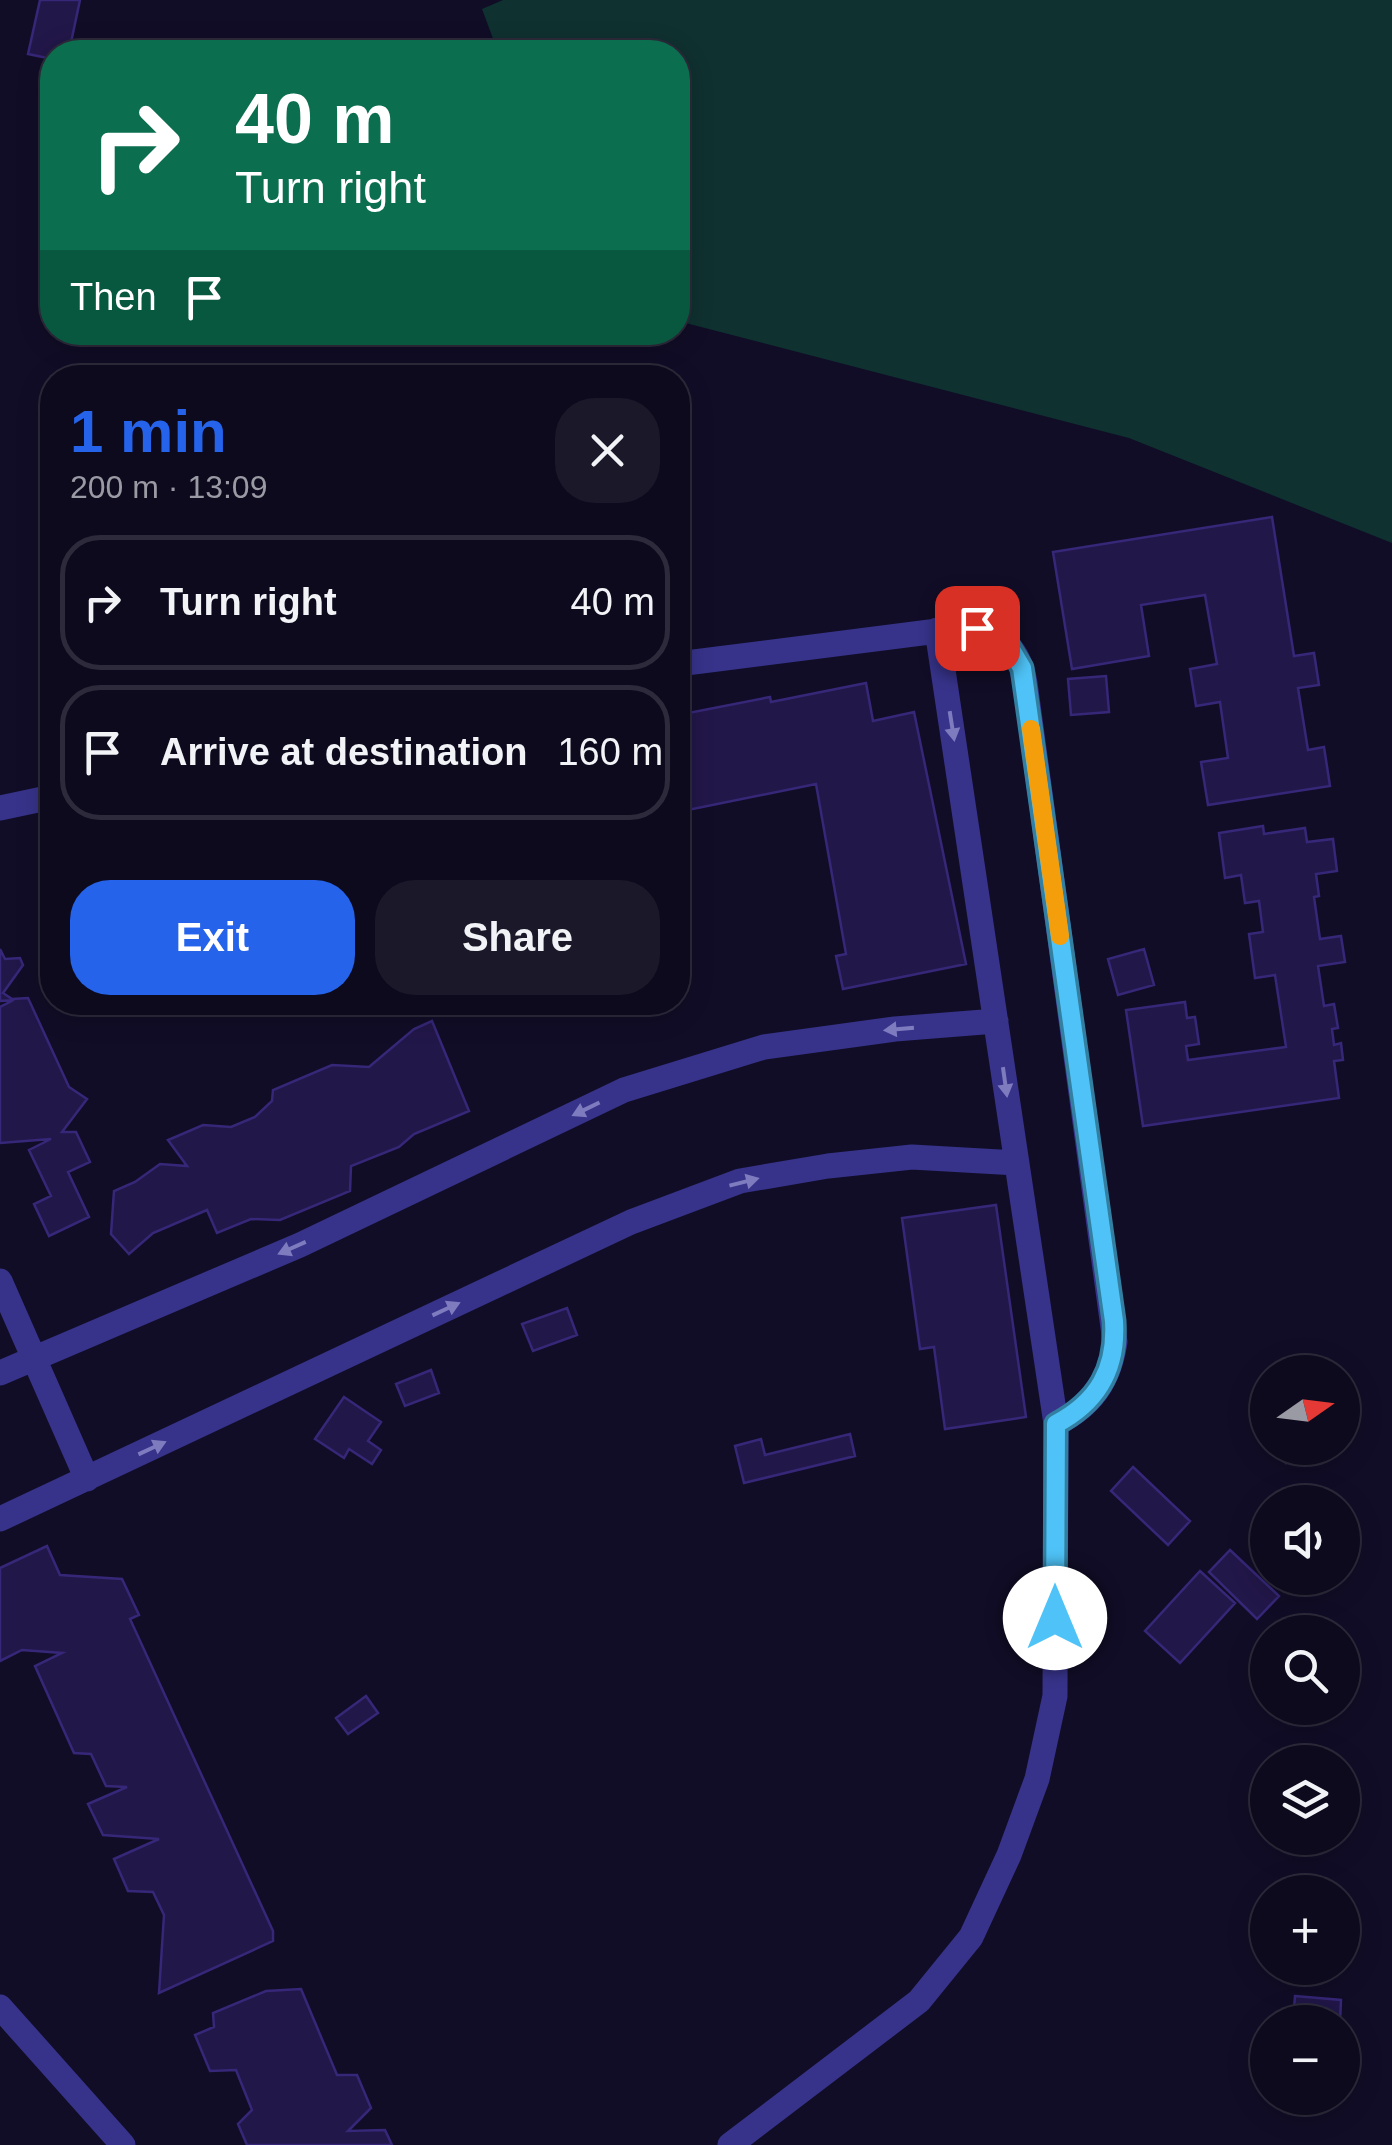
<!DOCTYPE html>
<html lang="en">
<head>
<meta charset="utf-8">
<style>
  body { margin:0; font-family:Helvetica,sans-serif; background:#1b182a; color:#f1f3f6; height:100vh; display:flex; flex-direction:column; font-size:38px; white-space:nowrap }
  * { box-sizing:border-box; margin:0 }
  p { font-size:32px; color:#9a9aa4 }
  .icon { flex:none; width:55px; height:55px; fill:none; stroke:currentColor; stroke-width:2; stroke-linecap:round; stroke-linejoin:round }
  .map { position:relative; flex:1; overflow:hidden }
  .panel { position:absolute; left:40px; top:365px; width:650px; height:650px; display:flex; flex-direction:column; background:#0d0a1d; border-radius:40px; box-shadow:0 5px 25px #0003,0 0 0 2px #2d2b3b }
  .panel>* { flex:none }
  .hud { position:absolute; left:40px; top:40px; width:650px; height:305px; border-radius:40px; box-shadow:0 5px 25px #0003,0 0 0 2px #2d2b3b; background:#0b6e4f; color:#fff; overflow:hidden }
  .needle { width:65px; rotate:76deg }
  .controls { position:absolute; left:1250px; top:1355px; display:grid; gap:20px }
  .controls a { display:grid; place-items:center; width:110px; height:110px; border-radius:50%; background:#0d0a1d; box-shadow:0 5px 25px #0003,0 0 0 2px #2d2b3b; font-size:50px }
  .pin { position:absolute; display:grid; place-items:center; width:85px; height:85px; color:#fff; margin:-42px; border-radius:20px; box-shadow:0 5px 15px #0006 }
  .me { position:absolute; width:110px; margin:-55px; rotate:0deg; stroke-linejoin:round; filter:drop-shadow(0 0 8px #0008) }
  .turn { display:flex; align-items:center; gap:35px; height:210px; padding:0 30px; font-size:45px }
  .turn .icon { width:130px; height:130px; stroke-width:2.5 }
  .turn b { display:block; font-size:70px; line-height:85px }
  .then { display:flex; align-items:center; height:95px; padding:0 30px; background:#0003; gap:20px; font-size:38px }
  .round { display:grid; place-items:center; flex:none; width:105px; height:105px; border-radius:40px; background:#1b182a }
  .headline { display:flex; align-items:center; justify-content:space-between; height:170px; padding:0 30px }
  h1 { font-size:60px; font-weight:800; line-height:75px; color:#2563eb }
  .primary-button { display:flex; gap:20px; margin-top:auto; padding:20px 30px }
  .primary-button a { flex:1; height:115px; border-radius:40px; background:#2563eb; color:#fff; font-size:40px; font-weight:800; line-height:115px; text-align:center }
  .primary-button a+a { background:#1b182a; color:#f1f3f6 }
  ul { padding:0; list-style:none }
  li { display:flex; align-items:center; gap:30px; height:135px; margin:0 20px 15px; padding:0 10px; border:5px solid #2d2b3b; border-radius:40px }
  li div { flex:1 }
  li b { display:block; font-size:38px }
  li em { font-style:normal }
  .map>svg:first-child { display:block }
  .green { fill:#0f3130 }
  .building { fill:#221749; stroke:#372778; stroke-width:2.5 }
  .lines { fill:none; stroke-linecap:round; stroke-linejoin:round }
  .street { stroke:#37338a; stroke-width:25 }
  .oneway { fill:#7f7bbf }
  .route-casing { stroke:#337fa1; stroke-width:25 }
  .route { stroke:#4fc3f7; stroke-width:18 }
  .slow { stroke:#f59e0b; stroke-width:18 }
</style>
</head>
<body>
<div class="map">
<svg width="1392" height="2145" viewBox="0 0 1392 2145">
  <rect width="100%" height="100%" fill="#110d27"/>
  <path class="green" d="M503 0H1392V543L1129 438 678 321V52H498L482 9Z"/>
  <path class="building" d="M40 0H80L69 52H52V59L28 54Z
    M1272 517 1294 656 1314 653 1319 685 1298 688 1308 750 1324 747 1330 786 1208 805 1201 762 1228 758 1220 702 1196 706 1190 669 1217 664 1205 595 1141 605 1149 656 1072 669 1053 552Z
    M1106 676 1109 712 1071 715 1068 679Z
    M866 683 873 721 914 712 966 964 843 989 836 956 846 954 816 784 678 812V715L770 697 771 702Z
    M1263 826 1264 834 1305 828 1307 842 1333 839 1337 871 1316 874 1319 896 1314 897 1320 939 1341 936 1345 962 1318 966 1324 1006 1334 1004 1338 1028 1332 1029 1334 1045 1341 1043 1343 1060 1334 1061 1339 1098 1143 1126 1126 1010 1185 1002 1187 1018 1195 1017 1199 1044 1186 1046 1188 1060 1286 1047 1275 975 1255 978 1249 934 1263 932 1259 901 1245 903 1241 875 1225 878 1219 833Z
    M0 949 5 959 20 958 23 965 3 993 12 999 28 998 69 1087 87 1099 62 1132H76L90 1162 68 1172 89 1217 49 1236 34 1204 51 1196 29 1150 51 1139 0 1143V1007L14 1000 0 1001Z
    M1144 949 1154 985 1118 995 1108 959Z
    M432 1021 469 1111 414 1134 399 1147 351 1166 350 1191 280 1220 251 1219 217 1233 207 1210 153 1233 129 1254 111 1234 114 1191 135 1182 160 1164 187 1166 168 1140 203 1125 231 1127 255 1117 272 1101 273 1090 332 1065 369 1067 414 1029Z
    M996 1205 1026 1417 945 1429 934 1347 920 1349 902 1218Z
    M567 1308 577 1335 533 1351 522 1324Z
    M431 1370 439 1393 405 1406 396 1384Z
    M344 1397 381 1422 368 1441 381 1450 372 1464 349 1449 344 1458 315 1439Z
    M850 1434 855 1456 744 1483 735 1446 761 1439 765 1455Z
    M1282 1448H1320L1322 1455 1286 1463Z
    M1133 1467 1190 1521 1168 1545 1111 1491Z
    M47 1546 60 1575 122 1579 139 1615 130 1619 273 1931V1941L159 1993 164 1915 153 1892 128 1891 114 1859 159 1839 103 1835 88 1804 127 1787 106 1786 91 1754 74 1753 35 1666 62 1653 22 1650 0 1661V1568Z
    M1230 1550 1279 1596 1257 1619 1209 1572Z
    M1200 1571 1235 1603 1180 1663 1145 1631Z
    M366 1696 378 1713 348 1734 336 1718Z
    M301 1989 337 2075H357L371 2108 348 2131 385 2130 392 2145H247L238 2124 252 2110 236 2070 210 2071 195 2035 214 2027 213 2013 266 1991Z
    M1295 1996 1341 2000 1340 2022H1293Z"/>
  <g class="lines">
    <path class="street" d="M678 664 961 628C998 628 1019 647 1025 683L1115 1342C1109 1382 1091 1406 1056 1424
      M0 808 52 797
      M0 1281 87 1479
      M0 1373 300 1245 624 1090 764 1047 895 1029 996 1021
      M0 1519 631 1222 740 1181 828 1166 912 1157 1017 1163
      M0 2007 123 2145
      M730 2145 919 2001 971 1937 1009 1855 1037 1779 1055 1696 1056 1424 937 630"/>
  </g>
  <defs><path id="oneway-solid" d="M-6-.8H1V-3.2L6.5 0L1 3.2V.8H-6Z" transform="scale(2.5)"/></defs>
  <g class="oneway">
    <use href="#oneway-solid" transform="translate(952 726) rotate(81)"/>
    <use href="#oneway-solid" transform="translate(899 1029) rotate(175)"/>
    <use href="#oneway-solid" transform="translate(1005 1082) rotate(82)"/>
    <use href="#oneway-solid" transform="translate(586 1109) rotate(154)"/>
    <use href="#oneway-solid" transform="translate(744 1182) rotate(-14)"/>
    <use href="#oneway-solid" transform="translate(292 1248) rotate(156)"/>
    <use href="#oneway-solid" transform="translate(446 1309) rotate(-25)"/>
    <use href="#oneway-solid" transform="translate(152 1448) rotate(-25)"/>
  </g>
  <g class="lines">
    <defs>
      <path id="route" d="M977 628 1006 641 1022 668 1114 1321C1117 1369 1098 1402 1056 1424L1055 1618"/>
    </defs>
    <use href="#route" class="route-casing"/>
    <use href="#route" class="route"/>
    <path class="slow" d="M1031 729 1060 936"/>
  </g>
</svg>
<div class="controls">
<a><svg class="needle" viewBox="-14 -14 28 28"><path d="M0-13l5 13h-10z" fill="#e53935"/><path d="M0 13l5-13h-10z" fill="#9a9aa4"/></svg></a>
<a><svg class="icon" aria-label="sound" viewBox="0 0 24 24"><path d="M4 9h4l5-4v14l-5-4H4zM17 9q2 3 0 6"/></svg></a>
<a><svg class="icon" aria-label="search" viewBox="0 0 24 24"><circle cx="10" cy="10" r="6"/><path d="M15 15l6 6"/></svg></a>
<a><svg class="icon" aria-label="layers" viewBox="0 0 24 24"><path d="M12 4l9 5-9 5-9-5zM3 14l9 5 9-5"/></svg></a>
<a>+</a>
<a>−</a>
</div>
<div class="pin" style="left:977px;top:628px;background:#d93025"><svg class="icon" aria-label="arrive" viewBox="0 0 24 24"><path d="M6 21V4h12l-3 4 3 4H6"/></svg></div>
<svg class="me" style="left:1055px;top:1618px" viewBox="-20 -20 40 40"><circle r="19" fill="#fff"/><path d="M0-13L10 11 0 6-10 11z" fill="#4fc3f7"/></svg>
<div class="hud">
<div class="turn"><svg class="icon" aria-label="right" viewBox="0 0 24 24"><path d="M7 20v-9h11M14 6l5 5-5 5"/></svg><div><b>40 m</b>Turn right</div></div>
<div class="then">Then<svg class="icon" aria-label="arrive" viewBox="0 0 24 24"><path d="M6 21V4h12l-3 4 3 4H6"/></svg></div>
</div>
<section class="panel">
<div class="headline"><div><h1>1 min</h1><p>200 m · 13:09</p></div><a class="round"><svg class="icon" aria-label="close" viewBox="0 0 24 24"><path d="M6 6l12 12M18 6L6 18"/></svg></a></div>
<ul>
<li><svg class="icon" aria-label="right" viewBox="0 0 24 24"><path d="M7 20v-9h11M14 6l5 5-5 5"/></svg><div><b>Turn right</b></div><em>40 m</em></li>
<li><svg class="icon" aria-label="arrive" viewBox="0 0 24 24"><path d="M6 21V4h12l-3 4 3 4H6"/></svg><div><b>Arrive at destination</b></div><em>160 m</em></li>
</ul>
<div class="primary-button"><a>Exit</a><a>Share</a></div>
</section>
</div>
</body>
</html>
